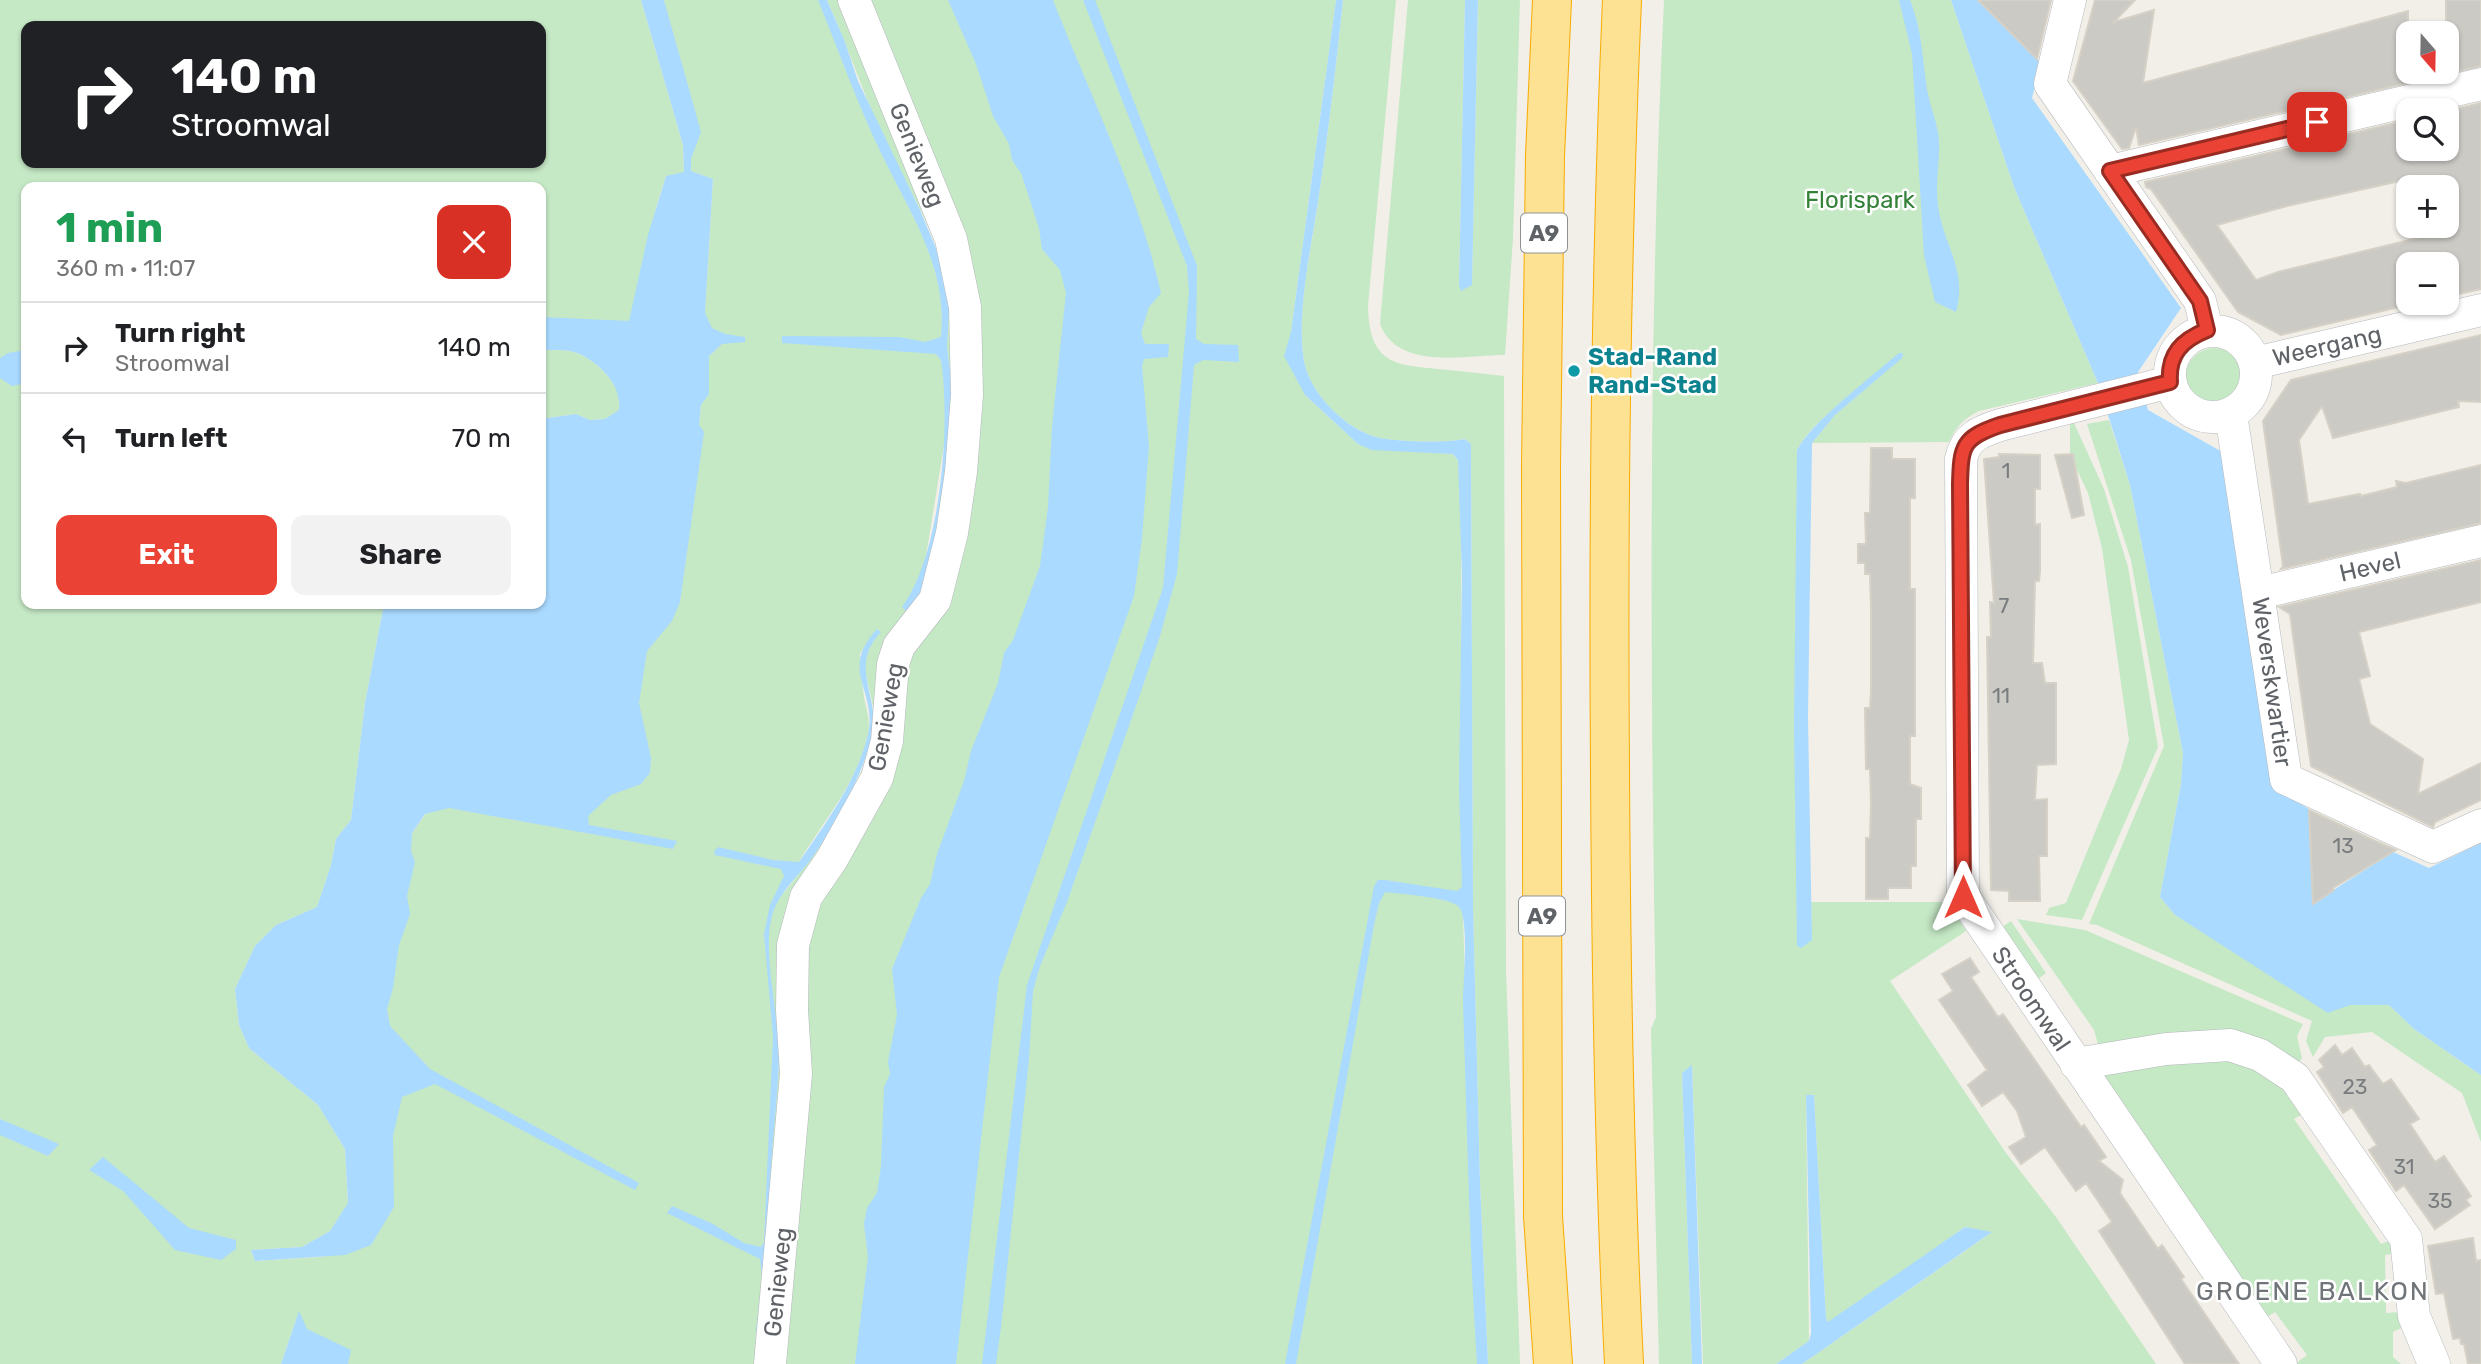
<!DOCTYPE html>
<html lang="en">
<head>
<meta charset="utf-8">
<style>
  body { margin:0; font-family:Rubik,sans-serif; background:#f2f2f2; color:#202124; height:100vh; display:flex; flex-direction:column; font-size:26px; white-space:nowrap }
  * { box-sizing:border-box; margin:0 }
  p { font-size:23px; color:#757577 }
  .icon { flex:none; width:38px; height:38px; fill:none; stroke:currentColor; stroke-width:2; stroke-linecap:round; stroke-linejoin:round }
  .map { position:relative; flex:1; overflow:hidden }
  .details { position:absolute; left:21px; top:182px; width:525px; height:427px; display:flex; flex-direction:column; background:#fff; border-radius:14px; box-shadow:0 2px 5px #0004 }
  .details>* { flex:none }
  .top-card { position:absolute; left:21px; top:21px; width:525px; height:147px; border-radius:14px; box-shadow:0 2px 5px #0004; background:#202124; color:#fff; overflow:hidden }
  .needle { width:46px; rotate:160deg }
  .tools { position:absolute; left:2396px; top:21px; display:grid; gap:14px }
  .tools a { display:grid; place-items:center; width:63px; height:63px; border-radius:14px; background:#fff; box-shadow:0 2px 5px #0004; font-size:35px }
  .pin { position:absolute; display:grid; place-items:center; width:60px; height:60px; color:#fff; margin:-30px; border-radius:14px; box-shadow:0 4px 10px #0006 }
  .me { position:absolute; width:77px; margin:-38px; rotate:0deg; stroke-linejoin:round; filter:drop-shadow(0 0 5px #0008) }
  .turn { display:flex; align-items:center; gap:24px; height:147px; padding:0 35px; font-size:32px }
  .turn .icon { width:91px; height:91px; stroke-width:2.5 }
  .turn b { display:block; font-size:49px; line-height:60px }
  .round { display:grid; place-items:center; flex:none; width:74px; height:74px; border-radius:14px; background:#f2f2f2 }
  .head { display:flex; align-items:center; justify-content:space-between; height:119px; padding:0 35px }
  h1 { font-size:42px; font-weight:700; line-height:52px; color:#1e9e55 }
  .cta { display:flex; gap:14px; margin-top:auto; padding:14px 35px }
  .cta a { flex:1; height:80px; border-radius:14px; background:#ea4335; color:#fff; font-size:28px; font-weight:700; line-height:80px; text-align:center }
  .cta a+a { background:#f2f2f2; color:#202124 }
  ul { padding:0; list-style:none }
  li { display:flex; align-items:center; gap:21px; height:91px; padding:0 35px; border-top:2px solid #e0e0e0 }
  li div { flex:1 }
  li b { display:block; font-size:26px }
  li em { font-style:normal }
  .map>svg:first-child { display:block }
  .green { fill:#c5e8c5; fill-rule:evenodd }
  .water { fill:#aadaff }
  .building { fill:#cccac5; stroke:#d6d1c6; stroke-width:2; fill-rule:evenodd }
  .lines { fill:none; stroke-linecap:round; stroke-linejoin:round }
  .minor-casing { stroke:#b5b8bc; stroke-width:33 }
  .highway-casing { stroke:#f9ab00; stroke-width:40 }
  .minor { stroke:#fff; stroke-width:32 }
  .highway { stroke:#fde293; stroke-width:38 }
  .route-casing { stroke:#982c22; stroke-width:18 }
  .route { stroke:#ea4335; stroke-width:12 }
  .culture-dot { fill:#0f9aa8; stroke:#fff; stroke-width:2.5 }
  .labels { text-anchor:middle; stroke-width:5; stroke-linejoin:round; paint-order:stroke }
  .number-label { font-size:21px; fill:#7a7d7f }
  .shield { fill:#fff; stroke:#8f9295; stroke-width:2 }
  .shield-label { font-size:23px; font-weight:bold; fill:#5f6368 }
  .street-label { font-size:24px; fill:#5f6368; stroke:#fff }
  .park-label { font-size:24px; fill:#348238; stroke:#fff }
  .culture-label { font-size:24px; font-weight:bold; fill:#0d838f; stroke:#fff; text-anchor:start }
  .neighbourhood-label { font-size:26px; letter-spacing:2px; fill:#70757a; stroke:#fff }
</style>
</head>
<body>
<div class="map">
<svg width="2481" height="1364" viewBox="0 0 2481 1364">
  <rect width="100%" height="100%" fill="#f1efe8"/>
  <path class="green" d="M0 0H641L683 145 684 173 666 176C650 222 643 267 636 314L629 322 621 323 541 318V187H26V604H384L365 703 351 820 336 839 331 865 317 907 276 925 255 946 235 989 239 1025 249 1048 318 1105 345 1149 348 1204 330 1231 302 1247 251 1250 255 1261 319 1257 354 1251 379 1215 380 1129 418 1072 383 1031 412 833 464 760 592 761 628 654 680 602 701 405 709 356 705 313 713 179 691 171 664 0H819L866 119 930 251 941 295 946 433 924 568 915 591 903 608 906 610C911 605 917 600 920 594 941 556 955 430 952 385 951 372 948 360 947 348 946 319 951 291 942 263 930 222 907 186 888 147 865 99 849 49 827 0H845C868 56 891 111 914 167 925 193 938 219 946 246 969 324 966 526 928 597 918 616 898 628 884 643V716L874 762 863 790 791 912 785 936 789 1068 786 1154 764 1364H288L296 1319 281 1364H0ZM26 26H541V163H26ZM878 629 880 632C850 664 875 686 874 722 873 774 814 856 782 895 805 839 855 795 868 734 871 720 866 710 864 697 862 683 861 668 860 654Z
    M863 0H1336L1291 332 1305 395 1358 444 1453 454 1458 460 1461 505 1462 887 1478 1364H778L806 943 909 646 976 348Z
    M1343 0H1396L1368 306C1369 368 1399 365 1449 370 1468 372 1486 374 1504 376L1506 971 1520 1364H1488L1480 1182 1473 906 1471 444 1465 439C1445 443 1400 442 1380 438 1347 431 1310 394 1304 361 1296 312 1311 251 1318 202 1328 135 1336 67 1343 0Z
    M1408 0H1465L1459 285H1472L1478 0H1520L1513 238 1505 355C1465 355 1398 371 1380 324Z
    M1664 0H1951L2014 187 2098 383 1979 411C1964 418 1956 427 1949 442L1812 443 1835 415 1901 358C1871 381 1815 416 1797 450V533L1812 940 1811 902H1948L1966 931 1890 981 2006 1153 2056 1217 2156 1364H1802L1991 1233 1965 1227 1829 1323 1826 1318 1814 1095 1806 1096 1809 1341 1776 1364H1703L1692 1066 1682 1073 1692 1364H1659L1651 1029 1656 1017C1650 678 1648 339 1664 0Z
    M2186 376a28 28 0 1 1 56 0a28 28 0 1 1-56 0Z
    M541 350C552 350 570 349 580 354 601 365 622 385 620 410L605 419 590 420 576 414 541 419Z
    M2109 420 2130 485 2183 753 2181 784 2160 897 2175 915 2203 932 2349 1005H2389L2414 1029 2481 1075V1142L2462 1093 2372 1032 2325 1037 2313 1057 2306 1041 2312 1021 2097 925 2089 924 2164 746 2131 560 2087 424Z
    M2074 423 2104 489 2128 567 2158 747 2082 920 2046 915 2049 908 2066 903 2121 769 2129 740 2102 548 2088 493 2070 455V424Z
    M2017 919 2085 930 2303 1024 2297 1036 2302 1058 2296 1067 2235 1033 2098 1044 2094 1030Z
    M2011 921 2046 973 2033 983 1998 930Z
    M2245 1058 2296 1093 2308 1111 2294 1119 2381 1244 2395 1239 2398 1253 2385 1255 2386 1313 2402 1312 2405 1326 2393 1332V1357L2401 1364H2295L2307 1355 2275 1312 2264 1319 2105 1084V1072L2112 1065Z"/>
  <path class="water" d="M641 0H664L701 132 691 159V171L713 179 705 313 712 328 725 334 745 337V342L722 344 709 356V394L701 405 699 425 704 432 680 602 672 621 647 651 639 703 651 758 650 773 641 784 611 795 588 816 589 825 677 841 673 849 449 808 425 814 412 833 411 851 415 862 407 896 410 914 399 945 393 988 387 1009 390 1026 430 1069 639 1183 635 1190 435 1084 402 1097 393 1136 394 1207 371 1245 345 1255 255 1261 251 1250 302 1247 330 1231 348 1203 345 1149 318 1105 249 1048 239 1025 235 989 255 946 276 925 317 907 331 865 336 839 351 820 365 703 384 604H541V419L576 414 590 420 605 419 619 410C622 385 601 365 580 354 570 349 552 350 541 350V317L629 321 648 235 666 176 684 172 683 145Z
    M818 0H827L845 42 858 81 920 210 943 265 949 310 947 347 952 385 951 429 943 498 929 570 919 596 906 611 902 607C941 555 951 424 941 360L936 354 782 343V336L899 337 925 342 941 337C948 267 910 213 881 153 857 103 839 51 818 0Z
    M948 0H1053C1091 97 1138 192 1161 293L1149 307 1141 333 1145 344H1169L1168 357 1144 359 1142 366 1149 446 1142 538 1134 596 999 977 956 1364H855L868 1257 864 1224 867 1208 877 1193 881 1166 884 1087 890 1074 888 1062 897 1015 892 969 921 898 930 884 937 854 964 781 971 751 998 683 1004 653 1013 640 1040 566 1048 507 1052 426 1066 293 1060 270 1042 249 1039 228 1021 173 1012 160 1009 144 993 116 976 64Z
    M1083 0H1095L1197 266 1196 339 1204 344 1238 345 1239 362 1203 360 1194 365 1177 574 1160 636 1137 703 1067 902 1040 966 1033 991 1029 1059 1001 1327 996 1364H982L1027 985 1163 588 1189 292 1187 266Z
    M1336 0H1343C1336 67 1328 135 1318 202 1311 249 1296 314 1304 361 1310 394 1347 431 1380 438 1400 442 1445 443 1465 439L1471 444 1473 906 1480 1182 1488 1364H1477C1469 1243 1467 1122 1463 1001 1463 984 1470 916 1458 906 1448 897 1400 894 1385 892L1379 903 1374 925 1296 1364H1285L1374 886 1378 880H1385L1457 891 1462 887 1459 787 1462 576 1458 460 1453 454 1372 450 1358 444 1305 395 1284 356 1291 332Z
    M1465 0H1478L1472 285 1461 291 1459 285Z
    M1899 0H1910C1923 33 1922 60 1928 94 1931 109 1938 125 1939 141 1940 162 1935 183 1938 205 1943 246 1968 269 1956 312L1935 302 1924 255 1912 54Z
    M1951 0H1978L2041 63 2032 98 2181 308 2138 372 2148 410 2224 453 2271 786 2309 809 2313 903 2393 852 2429 868 2481 843V1075L2414 1029 2389 1005H2350L2328 1013 2175 915 2160 897 2181 784 2183 753 2130 485 2098 383 2014 187Z
    M26 350V383L12 386 0 378V358L8 353Z
    M1899 353H1903L1902 358 1835 415 1812 443 1808 717 1812 940 1801 948 1797 946 1794 725 1797 450C1812 421 1873 376 1899 353Z
    M877 629 881 632C846 668 884 700 871 742 858 783 836 824 811 859 796 879 776 895 771 920 763 955 779 1017 779 1057 778 1094 773 1131 771 1168 767 1223 765 1277 760 1332H756L762 1276 760 1259 667 1213 672 1206 713 1224 744 1243 761 1247 764 1242 773 1036 764 934 770 905 784 876 781 869 715 855 714 852 718 847 773 860 799 862C826 823 857 781 868 734 878 691 838 671 877 629Z
    M1692 1065 1702 1364H1692L1682 1073Z
    M1806 1095H1814L1826 1318 1828 1322 1965 1227 1992 1232 1802 1364H1776L1809 1341 1811 1333Z
    M0 1119 59 1144 48 1156 0 1135Z
    M103 1157 189 1228 236 1240V1249L221 1260 175 1250 123 1191 89 1170Z
    M299 1311 307 1329 351 1350 348 1364H281Z"/>
  <path class="building" d="M1978 0H2051L2037 59Z
    M2095 0H2135L2114 22 2154 10 2143 83 2408 11V72H2446V0H2481V66L2139 145 2136 127 2129 148 2122 149 2073 81Z
    M2481 103V289L2446 297V264H2408V305L2281 335 2238 312 2151 189 2146 187 2145 182 2408 120V149H2446V111ZM2409 179 2410 183 2418 181 2419 187H2446V226H2420L2422 237 2278 272 2256 280 2217 225 2287 206Z
    M2481 335V402L2458 401 2459 407 2333 438 2322 406 2299 440 2308 504 2360 494 2361 496 2397 487 2396 481 2406 483 2481 465V523L2281 569 2283 566 2263 421 2291 380Z
    M1871 448H1892V459H1915V498H1910V589H1915V736H1910V784L1921 788V819H1916V866H1911V888H1888V899H1866V838H1870L1871 804 1870 769H1866L1865 708H1870L1871 692V609L1870 574H1865V563H1858V544H1866L1865 513H1870Z
    M1999 454 2040 455V489H2035V525L2040 524V572L2039 581H2035L2033 663H2042L2045 683H2056V764L2037 765 2035 800 2047 799V856H2039L2040 901H2009V891L1991 890 1987 637H1991L1990 602 1994 603 1984 459 1999 457Z
    M2073 454 2084 515 2072 518 2055 455Z
    M2481 560V602L2359 632 2370 676 2359 679 2370 724 2423 759 2418 794 2481 763V800L2435 822 2433 827 2311 766 2290 614 2279 607Z
    M2309 810 2373 840 2396 850 2333 888 2334 890 2313 904Z
    M1970 958 1979 972 1971 977 1998 1017 2003 1014 2081 1127 2084 1125 2106 1157 2099 1161 2123 1180 2120 1193 2158 1249 2162 1245 2184 1277 2181 1279 2239 1364H2185L2099 1231 2112 1222 2086 1183 2076 1191 2045 1147 2021 1164 2009 1147 2026 1137 2017 1111 2003 1092 1982 1106 1968 1085 1987 1070 1939 1000 1953 991 1942 974Z
    M2335 1045 2342 1055 2352 1048 2365 1067 2369 1065 2383 1084 2391 1079 2419 1119 2410 1124 2435 1162 2444 1156 2471 1196 2466 1200 2470 1205 2435 1229 2404 1185 2396 1191 2369 1150 2377 1145 2352 1107 2343 1113 2317 1072 2324 1067 2319 1060Z
    M2473 1238 2476 1261 2481 1260V1364H2468L2464 1344H2461L2460 1338 2453 1339 2444 1293 2436 1294 2428 1246Z"/>
  <g class="lines">
    <defs>
      <path id="minor" d="M2070 0 2050 84 2200 301 2207 330
        M2110 171 2481 84
        M2170 374a43 43 0 1 1 86 0a43 43 0 1 1-86 0Z
        M2255 363 2481 310
        M2170 382 2000 425C1979 432 1966 437 1961 459L1963 896 2281 1364
        M2231 414 2286 779 2433 847 2481 825
        M2259 593 2481 541
        M2076 1064 2166 1049 2230 1045 2260 1055 2295 1078 2406 1239 2414 1316 2434 1364
        M770 1364 796 1074 792 1010 793 945 806 897 832 859 877 778 887 741 893 664 899 646 935 600 952 533 961 472 967 395 965 307 951 239 854 0"/>
      <path id="highway" d="M1552 0 1545 156 1541 467 1543 1216 1553 1364
        M1622 0C1611 256 1608 512 1610 768 1611 967 1614 1165 1624 1364"/>
    </defs>
    <use href="#minor" class="minor-casing"/>
    <use href="#highway" class="highway-casing"/>
    <use href="#minor" class="minor"/>
    <use href="#highway" class="highway"/>
  </g>
  <g class="lines">
    <defs>
      <path id="route" d="M1963 897 1960 484C1961 446 1962 438 2000 425L2170 382C2168 354 2182 340 2207 330L2200 301 2110 171 2317 122"/>
    </defs>
    <use href="#route" class="route-casing"/>
    <use href="#route" class="route"/>
  </g>
  <circle class="culture-dot" cx="1574" cy="371" r="7"/>
  <g class="labels">
    <g class="number-label">
      <text x="2006" y="478">1</text>
      <text x="2004" y="613">7</text>
      <text x="2001" y="703">11</text>
      <text x="2343" y="853">13</text>
      <text x="2355" y="1094">23</text>
      <text x="2404" y="1174">31</text>
      <text x="2440" y="1208">35</text>
    </g>
    <g class="shield">
      <rect x="1521" y="213.5" width="46" height="39" rx="5"/>
      <rect x="1519" y="896.5" width="46" height="39" rx="5"/>
    </g>
    <g class="shield-label">
      <text x="1544" y="241">A9</text>
      <text x="1542" y="924">A9</text>
    </g>
    <g class="street-label">
      <text transform="translate(917 155) rotate(68)" y="8">Genieweg</text>
      <text transform="translate(2327 346) rotate(-13)" y="8">Weergang</text>
      <text transform="translate(2370 567) rotate(-13)" y="8">Hevel</text>
      <text transform="translate(2272 682) rotate(82)" y="8">Weverskwartier</text>
      <text transform="translate(886 717) rotate(-80)" y="8">Genieweg</text>
      <text transform="translate(2031 999) rotate(56)" y="8">Stroomwal</text>
      <text transform="translate(778 1282) rotate(-84)" y="8">Genieweg</text>
    </g>
    <g class="park-label">
      <text x="1860" y="208">Florispark</text>
    </g>
    <g class="culture-label">
      <text x="1588" y="365">Stad-Rand<tspan x="1588" dy="28">Rand-Stad</tspan></text>
    </g>
    <g class="neighbourhood-label">
      <text x="2313" y="1300">GROENE BALKON</text>
    </g>
  </g>
</svg>
<div class="tools">
<a><svg class="needle" viewBox="-14 -14 28 28"><path d="M0-13l5 13h-10z" fill="#e53935"/><path d="M0 13l5-13h-10z" fill="#757577"/></svg></a>
<a><svg class="icon" aria-label="search" viewBox="0 0 24 24"><circle cx="10" cy="10" r="6"/><path d="M15 15l6 6"/></svg></a>
<a>+</a>
<a>−</a>
</div>
<div class="pin" style="left:2317px;top:122px;background:#d93025"><svg class="icon" aria-label="arrive" viewBox="0 0 24 24"><path d="M6 21V4h12l-3 4 3 4H6"/></svg></div>
<svg class="me" style="left:1963px;top:897px" viewBox="-20 -20 40 40"><path d="M0-17L14 15 0 8-14 15z" fill="#ea4335" stroke="#fff" stroke-width="4"/></svg>
<div class="top-card">
<div class="turn"><svg class="icon" aria-label="right" viewBox="0 0 24 24"><path d="M7 20v-9h11M14 6l5 5-5 5"/></svg><div><b>140 m</b>Stroomwal</div></div>
</div>
<section class="details">
<div class="head"><div><h1>1 min</h1><p>360 m · 11:07</p></div><a class="round" style="background:#d93025;color:#fff"><svg class="icon" aria-label="close" viewBox="0 0 24 24"><path d="M6 6l12 12M18 6L6 18"/></svg></a></div>
<ul>
<li><svg class="icon" aria-label="right" viewBox="0 0 24 24"><path d="M7 20v-9h11M14 6l5 5-5 5"/></svg><div><b>Turn right</b><p>Stroomwal</p></div><em>140 m</em></li>
<li><svg class="icon" aria-label="left" viewBox="0 0 24 24"><path d="M17 20v-9H6M10 6l-5 5 5 5"/></svg><div><b>Turn left</b></div><em>70 m</em></li>
</ul>
<div class="cta"><a>Exit</a><a>Share</a></div>
</section>
</div>
</body>
</html>
